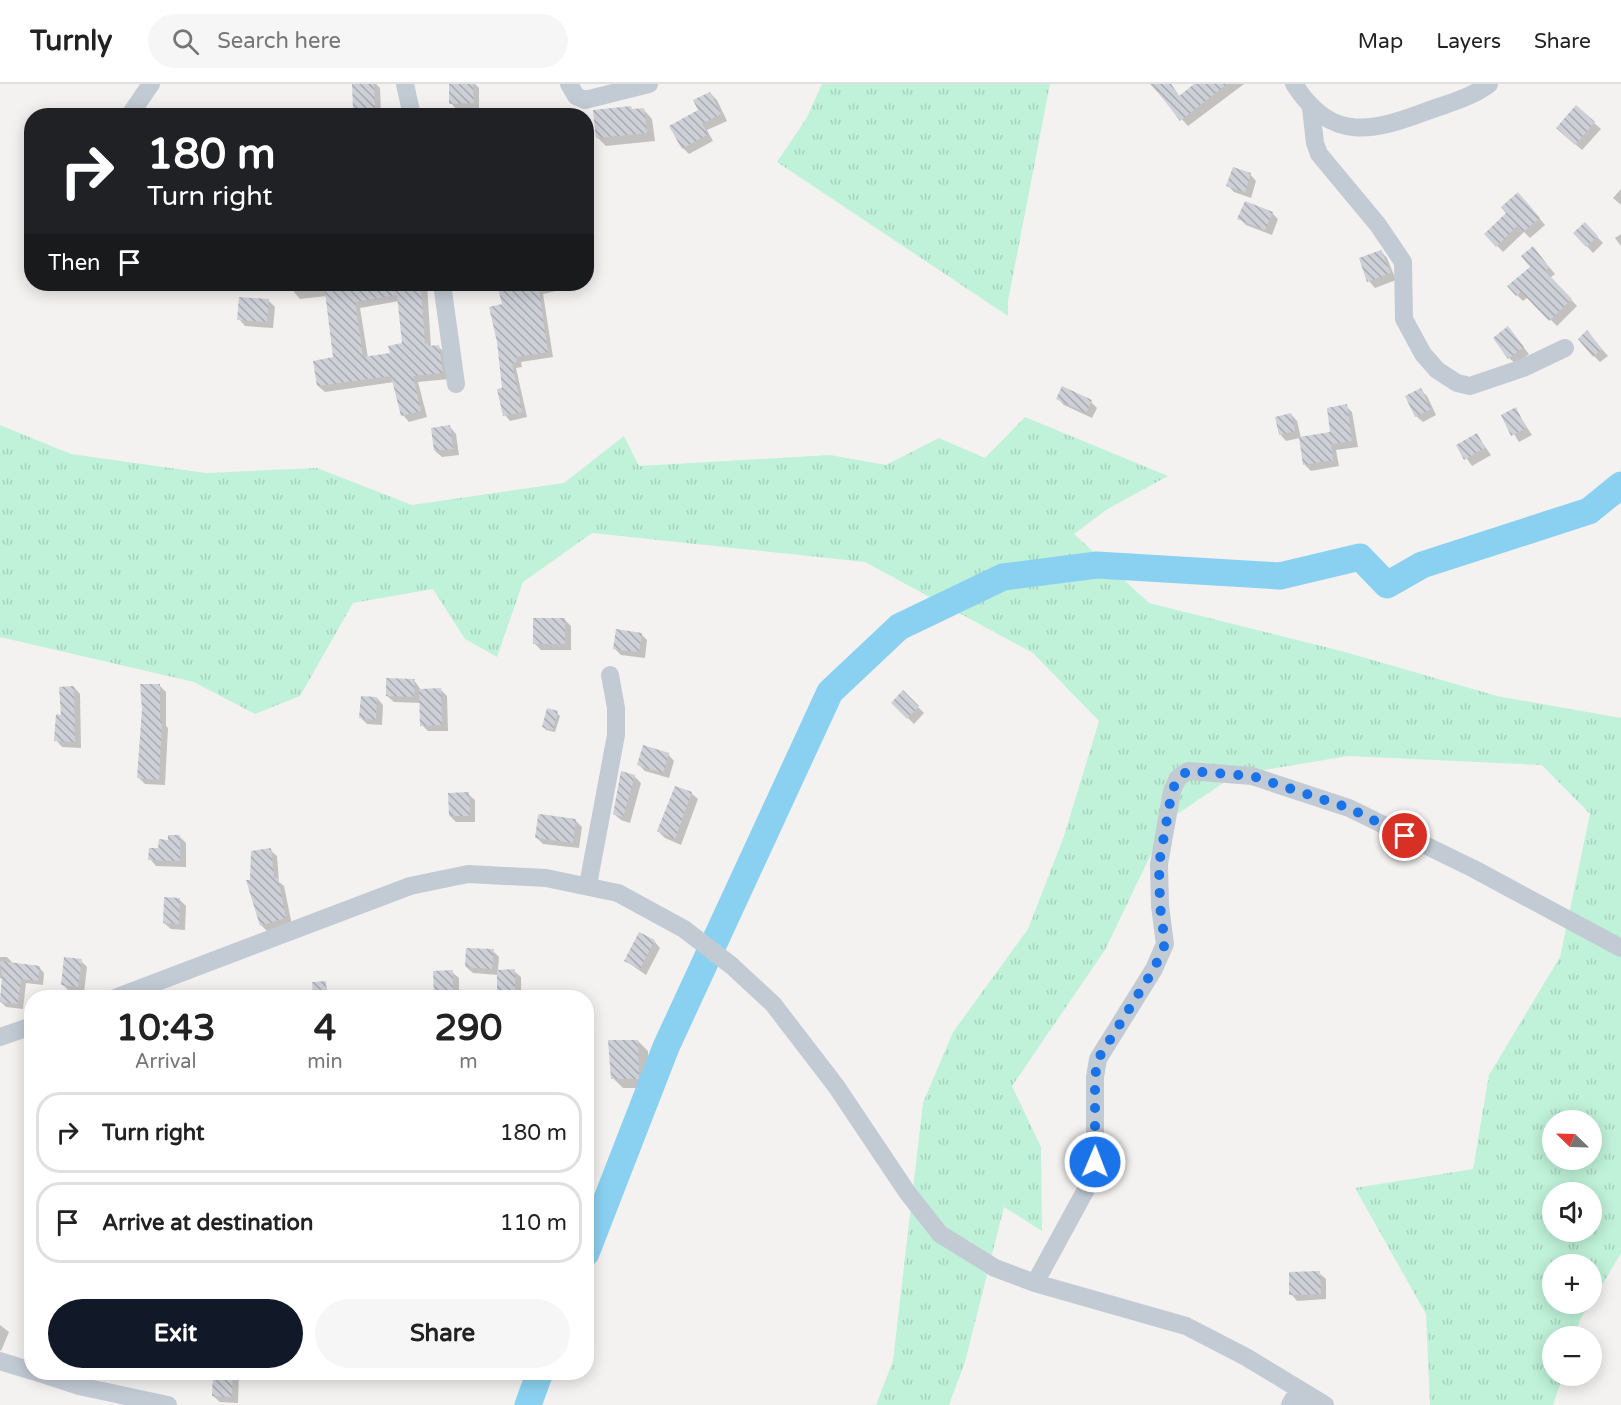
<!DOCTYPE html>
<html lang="en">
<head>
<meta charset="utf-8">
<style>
  body { margin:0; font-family:"Varela Round",sans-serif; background:#f6f6f6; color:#222; height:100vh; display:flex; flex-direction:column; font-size:22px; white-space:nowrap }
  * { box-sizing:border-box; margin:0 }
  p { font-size:20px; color:#767676 }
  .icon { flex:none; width:33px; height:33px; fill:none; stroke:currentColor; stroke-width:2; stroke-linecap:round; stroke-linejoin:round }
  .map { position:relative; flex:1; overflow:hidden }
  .sheet { position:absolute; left:24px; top:906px; width:570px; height:390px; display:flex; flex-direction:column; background:#fff; border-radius:24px; box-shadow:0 3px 15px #0003 }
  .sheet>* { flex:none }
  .top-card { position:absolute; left:24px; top:24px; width:570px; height:183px; border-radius:24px; box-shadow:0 3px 15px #0003; background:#202124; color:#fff; overflow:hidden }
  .needle { width:39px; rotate:293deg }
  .buttons { position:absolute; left:1542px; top:1026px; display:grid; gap:12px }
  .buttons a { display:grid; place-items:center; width:60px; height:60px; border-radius:50%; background:#fff; box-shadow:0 3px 15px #0003; font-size:30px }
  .pin { position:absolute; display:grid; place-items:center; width:51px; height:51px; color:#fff; margin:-26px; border:3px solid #fff; border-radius:50%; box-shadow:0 2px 6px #0007 }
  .me { position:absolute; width:66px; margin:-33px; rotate:1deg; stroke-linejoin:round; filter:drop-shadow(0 0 4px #0008) }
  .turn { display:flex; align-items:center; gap:21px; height:126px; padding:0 24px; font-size:27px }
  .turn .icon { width:78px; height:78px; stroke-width:2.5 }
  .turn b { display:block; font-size:42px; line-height:51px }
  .then { display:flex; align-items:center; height:57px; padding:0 24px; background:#0003; gap:12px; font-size:22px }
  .eta { display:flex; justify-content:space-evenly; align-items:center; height:102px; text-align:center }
  .eta b { font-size:36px; font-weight:800; line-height:42px }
  .cta { display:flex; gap:12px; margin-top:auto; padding:12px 24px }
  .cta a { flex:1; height:69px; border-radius:36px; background:#111827; color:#fff; font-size:24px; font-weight:800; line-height:69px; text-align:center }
  .cta a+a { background:#f6f6f6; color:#222 }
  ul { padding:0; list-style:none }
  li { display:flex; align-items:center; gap:18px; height:81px; margin:0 12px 9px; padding:0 12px; border:3px solid #e0e0e0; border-radius:24px }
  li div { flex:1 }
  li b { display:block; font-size:22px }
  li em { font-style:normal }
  header { display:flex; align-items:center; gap:36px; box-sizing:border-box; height:84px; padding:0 30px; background:#fff; border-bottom:2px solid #e0e0e0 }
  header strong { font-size:28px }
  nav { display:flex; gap:33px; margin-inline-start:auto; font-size:21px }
  .search { width:420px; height:54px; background:#f6f6f6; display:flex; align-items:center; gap:15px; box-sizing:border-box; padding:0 21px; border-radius:33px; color:#767676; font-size:22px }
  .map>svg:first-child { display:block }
  .grass { fill:url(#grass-tufts); fill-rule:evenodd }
  .shadow { fill:#0003; fill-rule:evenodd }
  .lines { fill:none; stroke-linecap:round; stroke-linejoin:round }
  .river { stroke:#8ad1f1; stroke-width:27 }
  .building { fill:url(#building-back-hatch); fill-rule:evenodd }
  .minor { stroke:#c2cad4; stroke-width:18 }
  .route { stroke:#1a73e8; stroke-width:10; stroke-dasharray:0 18 }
</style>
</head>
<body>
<header>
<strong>Turnly</strong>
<div class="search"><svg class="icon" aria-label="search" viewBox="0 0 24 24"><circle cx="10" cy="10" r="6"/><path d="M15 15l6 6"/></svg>Search here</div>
<nav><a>Map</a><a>Layers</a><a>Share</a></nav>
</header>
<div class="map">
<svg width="1621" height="1321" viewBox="0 0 1621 1321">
  <defs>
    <pattern id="grass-tufts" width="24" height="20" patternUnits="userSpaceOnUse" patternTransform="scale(1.5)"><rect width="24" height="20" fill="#bff2d8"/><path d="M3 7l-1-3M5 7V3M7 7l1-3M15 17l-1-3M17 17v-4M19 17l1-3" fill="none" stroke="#a6d1bc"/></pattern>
    <pattern id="building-back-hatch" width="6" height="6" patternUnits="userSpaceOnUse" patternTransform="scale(1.5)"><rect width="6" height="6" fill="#cdd0d7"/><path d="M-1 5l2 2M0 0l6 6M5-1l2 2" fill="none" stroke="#a8abb2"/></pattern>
  </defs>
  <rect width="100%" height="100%" fill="#f4f2f1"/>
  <path class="grass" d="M822 0H1050L1008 217V232L777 78 806 35Z
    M1025 333 1168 392 1106 426 1074 450 1149 519 1345 568 1497 612 1621 634V1169L1592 1218V1180H1552V1220H1590L1580 1236 1575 1252H1552V1292H1563L1553 1321H1430L1426 1230 1355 1104 1473 1085 1489 991 1560 873 1590 730 1542 681 1348 672 1235 691 1167 737 1105 866 1012 1002 1041 1063 1042 1147 1004 1123 965 1278 949 1321H876L893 1277 923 1019 953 948 1028 845 1064 752 1099 637 1033 569 865 478 592 449 523 498 497 573 465 555 433 505 353 519 300 612 255 630 194 598 0 553V341L71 370 206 389 317 384 412 421 564 399 624 352 639 382 830 371 886 381 939 354 985 374ZM1552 1036H1592V1076H1552ZM1552 1108H1592V1148H1552Z"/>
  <path class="shadow" d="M353 0H376L380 4 381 31 361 32 355 26Z
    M450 0H475L479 4V25L457 26 451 19Z
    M1150 0H1171L1180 13 1197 0H1244L1188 42Z
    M710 9 717 16 727 37 707 46 713 57 689 70 683 64Z
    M1576 23 1601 45 1582 66 1564 50Z
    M643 25 652 35 655 57 606 62 597 53Z
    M1250 90 1256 97 1251 114 1234 108 1228 102Z
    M1621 105V121L1613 114Z
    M1525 117 1545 141 1530 154 1524 148 1503 168 1486 150Z
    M1272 129 1278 135 1272 151 1246 141 1239 134Z
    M1585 140 1603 159 1593 169 1575 149Z
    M1621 150V162L1615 154Z
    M1381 167 1387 174 1396 196 1375 204 1369 197Z
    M1539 171 1555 190 1550 194 1577 222 1557 242 1528 213 1523 217 1517 211Z
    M293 200H427L431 264 439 263 445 269 449 295 418 298 427 333 409 338 403 331 394 298 325 308 318 302 334 274 327 212 300 215 294 208ZM399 217 403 260 392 270 368 274 360 224Z
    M498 200 583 201 543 210 553 273 521 278 522 283 516 284 527 333 510 337 505 331 504 221Z
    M269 217 275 223 273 244 245 242 239 235Z
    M1508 244 1529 270 1516 280 1509 274Z
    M1593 255 1608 272 1600 278 1594 272Z
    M1421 306 1427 312 1436 331 1423 338 1416 332Z
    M1058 315 1091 318 1097 324 1092 334 1064 321Z
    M1346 322 1352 328 1358 363 1336 366 1339 382 1311 387 1304 380 1300 354 1286 357 1280 350 1291 330 1297 337 1301 354 1332 349Z
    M1515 325 1532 351 1519 358 1503 332Z
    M450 343 456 350 459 371 442 373 435 367Z
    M1477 351 1491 371 1472 382 1458 362Z
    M565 536 571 542V566H541L534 559Z
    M641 550 647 556 645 574 621 571 615 565Z
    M414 596 421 606H441L447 612 448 647H428L422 641 421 619 394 618 387 612Z
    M160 602 166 608V642L168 644 165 701 145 700 139 694Z
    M74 603 80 610 81 664 62 663 56 656Z
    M903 608 924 629 914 640 893 619Z
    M377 614 383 621 382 641 367 640 361 634Z
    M557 629 560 632 555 648 546 646 543 643Z
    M668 670 674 677 669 694 645 687 639 681Z
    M634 692 641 699 630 739 621 736 614 730Z
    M691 709 698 715 681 761 665 754 658 747Z
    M468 710 475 716V738H456L450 732Z
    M575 736 582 743 579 764 543 760 536 753Z
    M180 753 186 759V783L156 782 150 775 169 757Z
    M270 766 277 772 279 798 284 802 292 841 268 848 262 842 248 798 252 797Z
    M179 815 186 822 185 846 171 845 164 839Z
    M654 857 660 864 646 891 626 877Z
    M493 867 499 873 498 887H514L521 893V912H505L498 906V891L473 889 466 883Z
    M0 873H7L13 879 39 883 44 889 43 901 26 899 23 925 6 923 0 917 3 895 0 894Z
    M81 877 87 883 84 909 69 907 62 900Z
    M452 888 459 894V914H435Z
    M325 898 329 914 314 913Z
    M638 957 648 967V1004H623L613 994Z
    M1319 1189 1326 1195V1215L1297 1217 1291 1210Z
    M0 1241 9 1248 1 1267 0 1266Z
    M215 1288H239L238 1319 220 1318 213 1312Z"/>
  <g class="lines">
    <path class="river" d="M586 1169 666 963 830 608 899 543 1003 493 1097 481 1280 492 1360 473 1387 501 1422 481 1589 427 1621 401
      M528 1321 540 1288"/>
  </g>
  <path class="building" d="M352 0H374L375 25 353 26Z
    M449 0H473L474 19 449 20Z
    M1152 0H1171L1179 12 1194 0H1227L1180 37Z
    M710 8 721 30 702 40 708 50 682 65 669 42 698 26 693 16Z
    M1576 21 1595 38 1575 61 1556 44Z
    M631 22 632 25 644 24 647 49 596 54 593 26Z
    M1233 83 1251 89 1245 108 1226 102Z
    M1518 108 1540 134 1523 148 1517 142 1496 163 1484 150 1506 129 1501 123Z
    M1245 117 1273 128 1265 146 1237 135Z
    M1585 138 1598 152 1586 163 1573 149Z
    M1533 162 1549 183 1545 187 1572 215 1549 237 1521 208 1516 212 1507 202 1530 183 1521 172Z
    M1381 166 1391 189 1367 198 1359 174Z
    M324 200H423L424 206H421L425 260 428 259V262L439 261 443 289 413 292 421 327 401 332 391 292 317 302 313 277 333 273ZM397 211 402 259 388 262 390 269 363 273 355 218Z
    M497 200H538L548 268 516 273 517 278 512 279 522 328 503 332 497 305 502 304 497 258 489 223 502 220Z
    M239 213 269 215 267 238 237 236Z
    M1508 242 1524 263 1508 275 1493 254Z
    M1587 246 1602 265 1593 273 1578 255Z
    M1062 302 1092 316 1086 329 1056 315Z
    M1421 304 1431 325 1415 333 1405 312Z
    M1347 320 1352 357 1331 360 1333 376 1303 381 1299 353 1330 348 1327 324Z
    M1516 323 1526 344 1511 352 1501 331Z
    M1291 329 1295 347 1279 351 1275 333Z
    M450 341 453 365 434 367 431 344Z
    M1477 349 1485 364 1464 376 1456 361Z
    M533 534H565V560H533Z
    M616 545 642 549 639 568 613 565Z
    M386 594 415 595 414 613 386 612Z
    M140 600H160V636L162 637 159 696 137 694 142 625Z
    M74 602 75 658 54 657 56 630 61 631 59 603Z
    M441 604 442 641 420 642 419 605Z
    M903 606 919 622 907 635 891 619Z
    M361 612 377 613 376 636 359 634Z
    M547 624 558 627 553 646 542 643Z
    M643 661 669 669 663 689 637 681Z
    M621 687 635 691 623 733 613 730Z
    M675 702 692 708 675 755 657 747Z
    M469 708 470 732H449L448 709Z
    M540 730 576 735 573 759 535 754 538 731Z
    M168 751H180V777L148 776 149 764H158L159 755 168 756Z
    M271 764 274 794H278L286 834 260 842 246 796H250L251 767Z
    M164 813 180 814 179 840 163 839Z
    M639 848 655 856 640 885 624 877Z
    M466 864 494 865 492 885 465 883Z
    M64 873 82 875 78 903 61 901Z
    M0 877 40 882 38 897 21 895 18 920 0 918 2 891Z
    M515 885V906H497V886Z
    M453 886V914H434L433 887Z
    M326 897 327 913 313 914 312 898Z
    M608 956H638L639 995H611Z
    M1320 1187 1321 1210 1289 1211V1188Z
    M213 1288H233L232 1313 212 1312Z"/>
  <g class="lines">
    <path class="minor" d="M405 0 412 32
      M569 0 576 12 585 16 649 0
      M1294 0C1332 60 1374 47 1430 26 1450 19 1472 13 1489 0
      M1311 24 1315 59 1319 70 1378 141 1403 178 1404 235 1423 270 1437 286 1457 299 1470 302 1523 284 1565 264
      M129 32 151 0
      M442 200 456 300
      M588 801 616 651V624L610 591
      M115 914 410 802 468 790 546 794 618 809 684 845 732 882 773 920 836 1002 907 1108 940 1150 995 1184 1035 1199 1186 1242 1246 1273 1325 1321
      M0 953 32 942
      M1035 1199 1089 1100 1095 1078V993L1098 975 1154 885 1165 860 1160 822 1159 780 1172 707 1178 694 1188 687 1252 692 1349 724 1474 785 1621 864
      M0 1277 32 1287
      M36 1288 79 1302 168 1321
      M1290 1321 1299 1305V1321"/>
  </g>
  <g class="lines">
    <path class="route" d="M1095 1078V993L1098 975 1154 885 1165 860 1160 822 1159 780 1172 707 1178 694 1188 687 1252 692 1349 724 1405 752"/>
  </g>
</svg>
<div class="buttons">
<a><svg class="needle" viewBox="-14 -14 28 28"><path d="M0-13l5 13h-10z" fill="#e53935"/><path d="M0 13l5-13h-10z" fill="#767676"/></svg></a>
<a><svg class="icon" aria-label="sound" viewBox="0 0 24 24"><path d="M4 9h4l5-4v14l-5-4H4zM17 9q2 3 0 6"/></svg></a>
<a>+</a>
<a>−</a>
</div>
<div class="pin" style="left:1405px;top:752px;background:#d93025"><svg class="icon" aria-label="arrive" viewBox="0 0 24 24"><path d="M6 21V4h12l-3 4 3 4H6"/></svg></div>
<svg class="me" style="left:1095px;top:1078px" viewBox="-20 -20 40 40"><circle r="17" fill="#1a73e8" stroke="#fff" stroke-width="3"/><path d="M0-11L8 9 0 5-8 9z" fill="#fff"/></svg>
<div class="top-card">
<div class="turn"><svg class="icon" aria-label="right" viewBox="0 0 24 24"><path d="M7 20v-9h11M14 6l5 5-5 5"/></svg><div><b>180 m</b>Turn right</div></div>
<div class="then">Then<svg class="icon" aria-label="arrive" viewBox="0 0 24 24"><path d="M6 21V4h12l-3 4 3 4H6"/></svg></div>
</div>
<section class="sheet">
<div class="eta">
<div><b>10:43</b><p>Arrival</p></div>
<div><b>4</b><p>min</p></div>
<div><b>290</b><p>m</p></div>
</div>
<ul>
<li><svg class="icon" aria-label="right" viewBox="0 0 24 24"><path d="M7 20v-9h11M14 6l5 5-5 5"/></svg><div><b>Turn right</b></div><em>180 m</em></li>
<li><svg class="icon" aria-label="arrive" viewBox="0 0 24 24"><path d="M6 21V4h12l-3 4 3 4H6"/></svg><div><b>Arrive at destination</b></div><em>110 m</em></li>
</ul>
<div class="cta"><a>Exit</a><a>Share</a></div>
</section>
</div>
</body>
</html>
